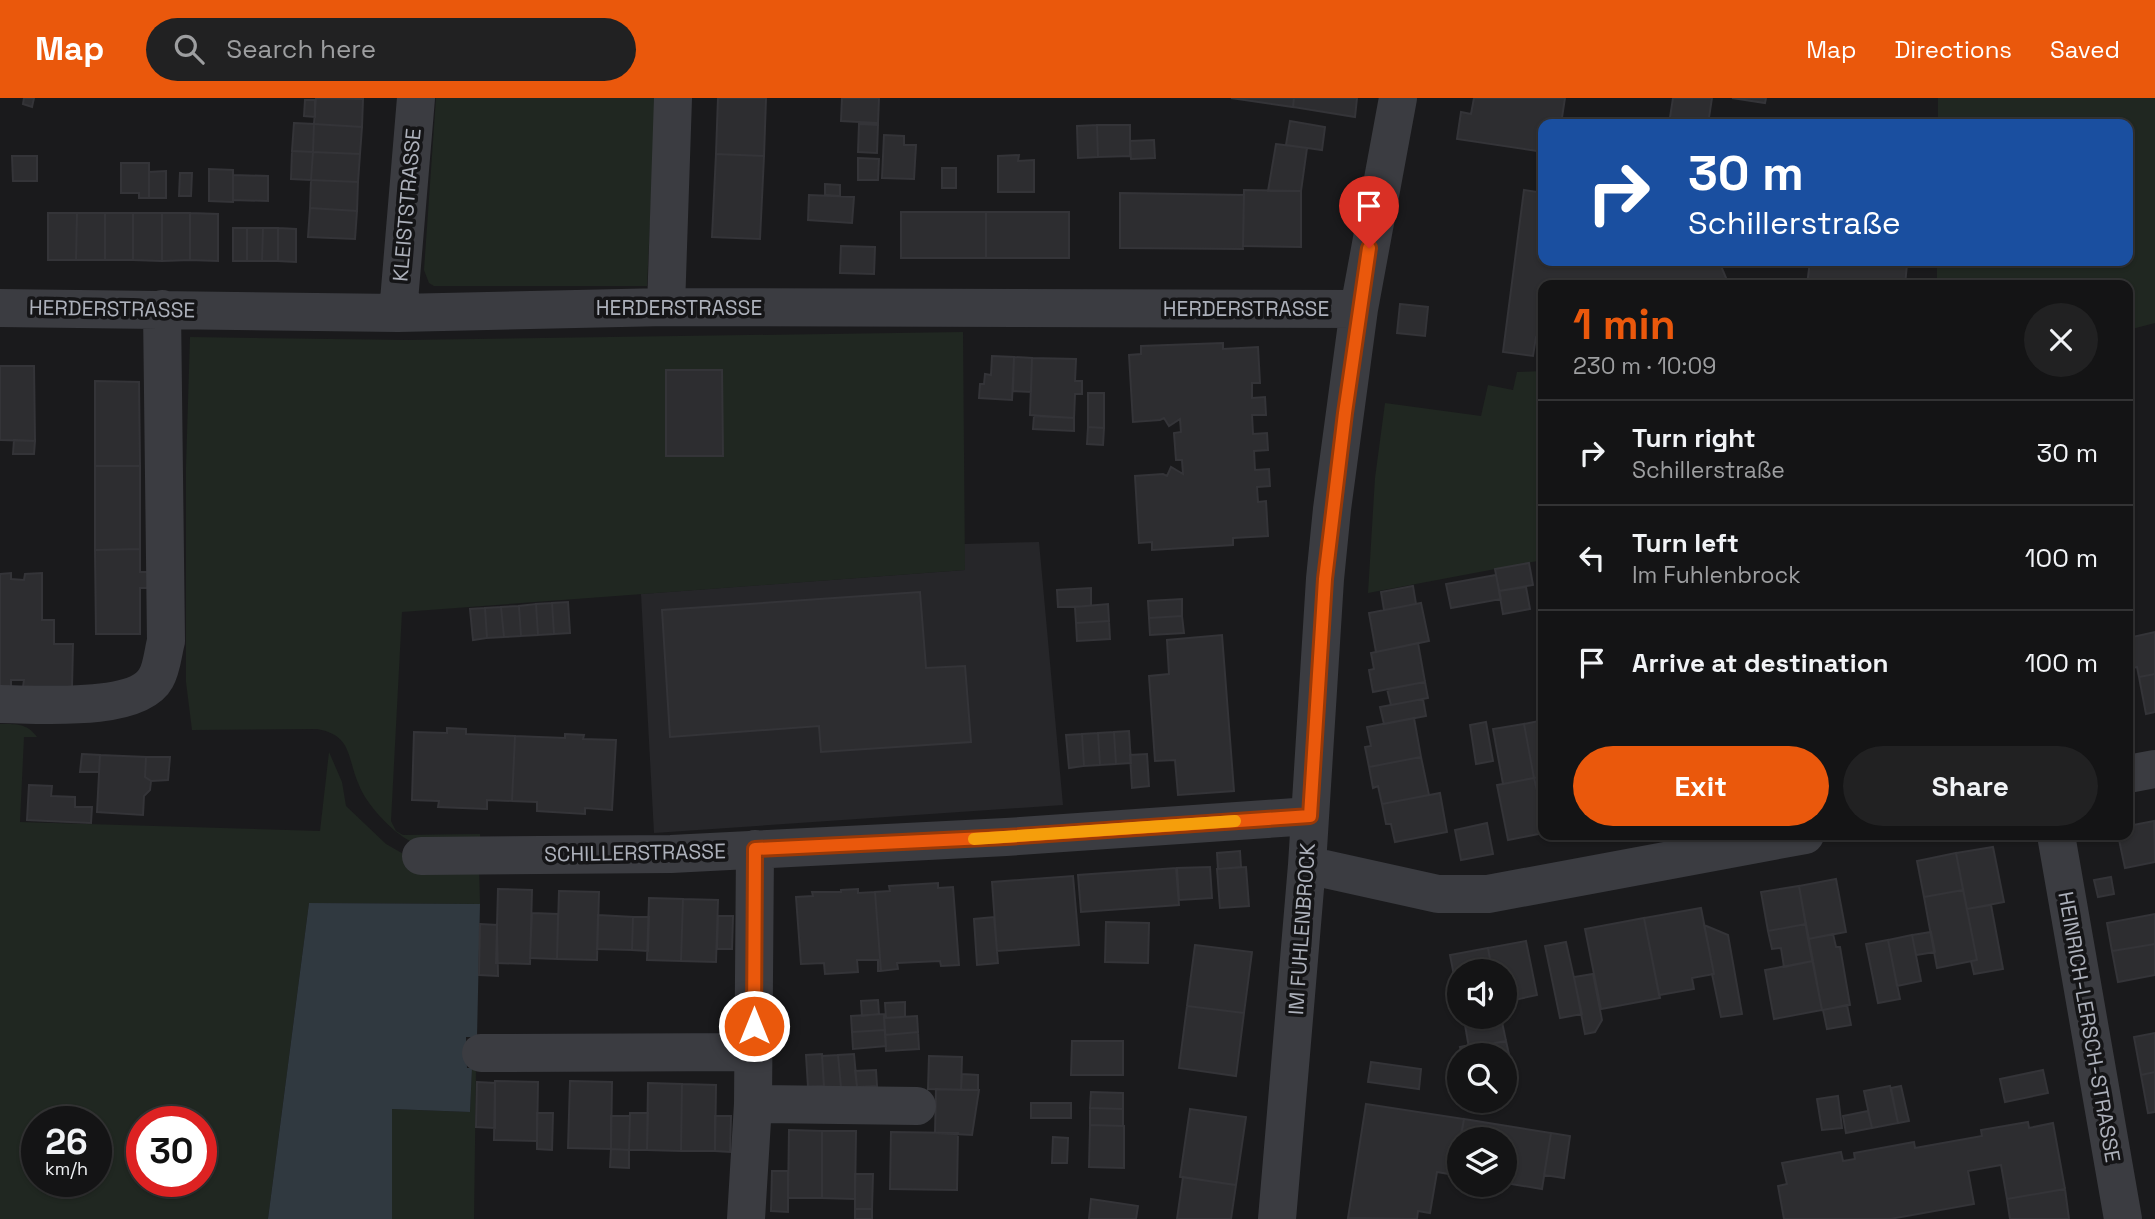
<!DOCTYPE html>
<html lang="en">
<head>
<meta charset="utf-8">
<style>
  body { margin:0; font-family:"Space Grotesk",sans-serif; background:#212122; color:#f1f3f6; height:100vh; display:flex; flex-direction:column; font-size:26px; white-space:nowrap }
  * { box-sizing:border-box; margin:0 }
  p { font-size:23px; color:#9d9ea0 }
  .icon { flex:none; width:38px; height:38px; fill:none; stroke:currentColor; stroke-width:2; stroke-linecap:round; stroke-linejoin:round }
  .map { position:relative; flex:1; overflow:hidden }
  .drawer { position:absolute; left:1538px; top:182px; width:595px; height:560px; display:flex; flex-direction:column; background:#141415; border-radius:14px; box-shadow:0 2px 5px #0004,0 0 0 2px #333334 }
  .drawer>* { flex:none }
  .hud { position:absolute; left:1538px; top:21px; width:595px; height:147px; border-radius:14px; box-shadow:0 2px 5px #0004,0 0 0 2px #333334; background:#1a4fa0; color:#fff; overflow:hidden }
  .buttons { position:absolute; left:1447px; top:861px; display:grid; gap:14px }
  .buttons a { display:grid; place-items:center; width:70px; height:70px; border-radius:50%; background:#141415; box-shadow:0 2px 5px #0004,0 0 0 2px #333334; font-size:35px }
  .speed { position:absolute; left:21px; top:1008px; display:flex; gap:14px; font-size:35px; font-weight:700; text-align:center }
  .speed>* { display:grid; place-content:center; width:91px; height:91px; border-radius:50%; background:#141415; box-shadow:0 2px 5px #0004,0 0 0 2px #333334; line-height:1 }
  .speed small { font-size:18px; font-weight:400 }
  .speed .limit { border:10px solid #d22; background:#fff; color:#111 }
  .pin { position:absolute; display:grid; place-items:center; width:60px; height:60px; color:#fff; margin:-72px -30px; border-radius:50% 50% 50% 0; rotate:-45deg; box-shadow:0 0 7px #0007 }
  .pin .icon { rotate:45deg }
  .me { position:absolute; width:77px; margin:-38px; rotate:0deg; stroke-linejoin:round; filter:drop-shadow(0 0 5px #0008) }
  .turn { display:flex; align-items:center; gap:24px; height:147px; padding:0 35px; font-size:32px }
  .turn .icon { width:91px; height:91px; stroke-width:2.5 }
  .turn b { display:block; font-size:49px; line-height:60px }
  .round { display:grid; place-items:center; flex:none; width:74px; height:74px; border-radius:37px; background:#212122 }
  .overview { display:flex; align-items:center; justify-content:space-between; height:119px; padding:0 35px }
  h1 { font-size:42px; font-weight:600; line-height:52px; color:#ea580c }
  .button { display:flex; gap:14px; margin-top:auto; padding:14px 35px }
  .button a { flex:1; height:80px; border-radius:42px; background:#ea580c; color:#fff; font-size:28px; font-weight:600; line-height:80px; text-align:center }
  .button a+a { background:#212122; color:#f1f3f6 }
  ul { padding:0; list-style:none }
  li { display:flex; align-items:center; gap:21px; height:105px; padding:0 35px; border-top:2px solid #333334 }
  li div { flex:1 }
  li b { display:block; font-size:26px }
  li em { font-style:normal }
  header { display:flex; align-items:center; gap:42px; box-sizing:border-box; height:98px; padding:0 35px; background:#ea580c; color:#fff }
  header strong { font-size:33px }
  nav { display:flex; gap:38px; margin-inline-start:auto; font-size:24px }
  .search { width:490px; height:63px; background:#212122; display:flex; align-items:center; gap:18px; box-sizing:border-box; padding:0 24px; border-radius:38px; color:#9d9ea0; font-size:26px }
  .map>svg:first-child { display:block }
  .built { fill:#262629 }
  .green { fill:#202721; fill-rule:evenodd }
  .water { fill:#303940 }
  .building { fill:#2d2d30; stroke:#343438; stroke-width:2 }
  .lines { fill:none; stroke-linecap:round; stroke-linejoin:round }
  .minor { stroke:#3b3c41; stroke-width:38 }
  .route-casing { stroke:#983908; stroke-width:18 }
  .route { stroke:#ea580c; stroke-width:12 }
  .slow { stroke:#f59e0b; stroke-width:12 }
  .labels { text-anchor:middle; stroke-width:7; stroke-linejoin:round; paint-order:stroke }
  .street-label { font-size:21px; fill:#adb1bb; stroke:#151517 }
</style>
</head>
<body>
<header>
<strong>Map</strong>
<div class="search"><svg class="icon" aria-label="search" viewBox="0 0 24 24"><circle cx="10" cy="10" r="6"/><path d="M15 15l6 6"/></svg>Search here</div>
<nav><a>Map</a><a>Directions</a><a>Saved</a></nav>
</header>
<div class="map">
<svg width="2155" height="1121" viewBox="0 0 2155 1121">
  <rect width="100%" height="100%" fill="#1a1a1c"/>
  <path class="built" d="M1039 444 1063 707 654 735 641 496 964 472V446Z"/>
  <path class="green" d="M436 0H656L647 188H434L429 185 424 172Z
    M1938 0H2155V225L2128 232V187H1937V163H2128V26H1938Z
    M963 234 965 472 402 514 391 723 396 733 403 737 480 736V755C465 752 421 749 410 743 392 734 366 706 359 687 347 661 353 637 317 631L192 632 186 584V369L190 239 407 242Z
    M1543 273V462L1368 495 1375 380 1385 305 1481 318 1488 287 1513 292 1517 274Z
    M0 626C16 626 27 625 37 639H24L20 724 320 733 329 654 342 684 346 708 386 746 407 758 479 768 480 806 309 805 268 1121H0ZM37 1024H96V1083H37ZM142 1024H201V1083H142Z
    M472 970 476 971 474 1121H392V1011L470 1014Z"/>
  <path class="water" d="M309 805 480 806 477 939H466L467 970H472L470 1014 392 1011V1121H268Z"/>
  <path class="building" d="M24 0H34L32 9 23 6Z
    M316 0 363 1 362 29 314 26Z
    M718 0H766L764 58 716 56Z
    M842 0H879L878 25 841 23Z
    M1231 0H1294L1293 9Z
    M1294 0H1357L1355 19 1293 9Z
    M1474 0H1565L1561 26H1544V54L1457 41 1461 14 1471 16Z
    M1673 0H1712L1708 26H1669Z
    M1732 0H1766L1765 5Z
    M305 2H315V19L304 18Z
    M1290 23 1325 29 1322 52 1286 47Z
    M294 25 314 26 313 54 292 53Z
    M314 26 362 29 360 56 313 54Z
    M859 26 878 27 877 55 858 54Z
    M1097 27H1130V58L1098 59Z
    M1097 27 1098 59 1078 60 1077 28Z
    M884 37 904 38V47H916L914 81 882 80Z
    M1154 42 1155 60 1131 61 1130 43Z
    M1276 46 1307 50 1301 93H1268Z
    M292 53 313 54 311 82 291 81Z
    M313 54 360 56 358 84 311 82Z
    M716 56 764 58 760 141 712 139Z
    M1019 57 1018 63 1034 62V94H998V58Z
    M12 58H37V83H13Z
    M858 60 879 61 878 82H858Z
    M121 65H149V100H139V95H121Z
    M942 70H956V90H942Z
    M209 71 233 72V104L209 103Z
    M166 73V100H149V74Z
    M180 75H192L191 98H179Z
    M233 77 268 78V103L233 102Z
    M311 82 358 84 357 113 310 110Z
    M825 86 840 87V98L825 97Z
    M1244 92 1301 93V149L1243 148Z
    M1524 92 1544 95V163H1714L1721 168 1729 187H1544V240L1536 239 1533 258 1503 254Z
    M1120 95 1244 97 1243 151 1120 150Z
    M809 97 854 99 852 125 808 122Z
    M310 110 357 113 355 141 308 139Z
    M901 114H986V160H901Z
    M986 114H1069V160H986Z
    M48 115H77L76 162H48Z
    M77 115H105V162H76Z
    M105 115H133V162H105Z
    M133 115H162V163L133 162Z
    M162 115H190V162L162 163Z
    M190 115 218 116V163L190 162Z
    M233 130H247V163H233Z
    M247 130H263L262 163H247Z
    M263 130H278V163H262Z
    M278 130 296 131V164L278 163Z
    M841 148 875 149 874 176 840 175Z
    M1810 163H1887L1907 166 1905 187H1807Z
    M1400 206 1428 209 1425 238 1397 235Z
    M1223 245V251L1258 249 1260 285H1252V300L1265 299 1266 317H1252L1253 336 1267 335 1268 352 1254 353 1255 372 1269 371 1270 388 1257 389 1258 404 1266 403 1268 438 1233 440V447L1152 452V444L1139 445 1135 378 1163 376 1167 378 1171 369 1183 376 1182 362H1176L1174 335 1181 334 1180 321 1169 328 1164 320 1160 322 1133 324 1129 257 1141 256V248Z
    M992 258 1014 259 1012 302 979 300 980 286H984L985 276 991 277Z
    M1014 259 1032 260 1031 294 1013 293Z
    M1032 260 1076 261 1075 283H1082V296H1075L1074 320 1030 317Z
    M0 268H34L35 343 0 342Z
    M666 272H722L723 358H666Z
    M95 283 139 284 140 368H95Z
    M1088 295H1104V330L1088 329Z
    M1034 318 1074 320V333L1033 331Z
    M1088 329 1104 330 1103 347 1087 346Z
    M14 342 35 343 34 356H13Z
    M95 368H140V451L95 452Z
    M140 451V474H149V490H140V536H96L95 452Z
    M1529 465 1533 487 1499 493 1495 471Z
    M11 475V481L24 482 25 476 42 475V522H54V546H73L72 589H23L24 582H11V589H0V476Z
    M1496 477 1501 501 1451 510 1446 486Z
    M1413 488 1416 506 1384 512 1381 494Z
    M1526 489 1530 511 1503 516 1499 493Z
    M1091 490V508L1058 509 1057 492Z
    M920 494 926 570 965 568 971 644 821 654 819 628 670 639 662 512Z
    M1182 501V518L1149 520 1148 503Z
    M568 504 570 535 554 536 552 505Z
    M552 505 554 536 538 537 536 506Z
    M1421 505 1429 543 1376 554 1369 515Z
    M536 506 538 537 521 538 519 508Z
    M1108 506 1109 523 1076 525 1075 509Z
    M519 508 521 538 504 539 501 509Z
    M501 509 504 539 487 540 485 510Z
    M485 510 487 540 473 542 470 511Z
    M1182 518 1184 535 1150 537 1149 520Z
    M1109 523 1110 541 1077 543 1076 525Z
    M2155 534V576L2139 579 2137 569 2128 571V540Z
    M1222 537 1234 693 1178 697 1175 662 1155 663 1149 578 1169 576 1167 542Z
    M1418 545 1425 584 1373 594 1369 572 1374 571 1371 555Z
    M2155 576V614L2146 616 2139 579Z
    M1425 584 1428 600 1391 607 1387 591Z
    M1423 601 1426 618 1384 626 1380 609Z
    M1414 620 1421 659 1369 669 1365 649 1371 648 1367 629Z
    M1544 622V678L1534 680 1524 626Z
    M1486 624 1493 663 1476 666 1470 627Z
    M1524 626 1534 680 1503 686 1493 631Z
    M447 630 466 631V636L515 638 512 703 487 702V711L438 709 439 703 412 702 414 634 447 635Z
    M1129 633 1131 665 1116 666 1114 634Z
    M1114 634 1116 666 1100 667 1098 635Z
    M1098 635 1100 667 1084 668 1082 636Z
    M565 636 584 637 583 641 616 642 612 712 585 710V716L537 713V704L512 703 515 638 565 640Z
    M1082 636 1084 668 1069 670 1066 637Z
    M82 656 100 657 99 674H80Z
    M1147 656 1149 688 1132 690 1130 657Z
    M100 657 146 659 145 679 151 683 150 692 144 698 143 717 97 714Z
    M146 659H170L168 682 151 683 145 679Z
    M1421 659 1429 697 1382 706 1378 688 1373 690 1369 669Z
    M1544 678V722L1534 680Z
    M1534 680 1544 722V735L1508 742 1497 687Z
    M29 687 52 688 51 698 75 699V709H92L91 725 27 722Z
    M1440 695 1447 734 1395 744 1391 726H1386L1382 706Z
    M2154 723 2155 764 2125 770 2118 737H2128V728Z
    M1487 725 1493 756 1461 762 1455 732Z
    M1993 749 2004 804 1967 811 1956 755Z
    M1240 753 1241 769 1218 771 1217 755Z
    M1956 755 1963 792 1924 799 1917 763Z
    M1210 769 1212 800 1179 802 1177 770Z
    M1246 769 1249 808 1220 810 1217 771Z
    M1176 770 1179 807 1081 814 1078 777Z
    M1073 778 1079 847 997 853 992 784Z
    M2111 779 2114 796 2098 799 2094 782Z
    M1836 781 1846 834 1808 841 1799 788Z
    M938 785V790L953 789 959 867 941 868 940 863 897 865 898 871 881 873 875 794 890 793 889 788Z
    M1799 788 1806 826 1768 833 1761 794Z
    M498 791 532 792 530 866 496 865Z
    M858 791V795L875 794 881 873H878V862H857L858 874 825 876 824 865 801 866 796 799 813 798 812 794H841V792Z
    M1963 792 1977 862 1937 870 1924 799Z
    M559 793 599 794 597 862 557 861Z
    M649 800 683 801 681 863 647 862Z
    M683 801 718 802 716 864 681 863Z
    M1991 807 2003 871 1974 876 1971 863 1977 862 1967 811Z
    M1701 810 1714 876 1692 880 1694 891 1659 897 1644 820Z
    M532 815 558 816 557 861 530 860Z
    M2155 816V846L2112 853 2107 825Z
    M598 817 633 819 632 852 597 851Z
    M718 818H733L732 851H717Z
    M633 819H649L648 853 632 852Z
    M994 819 998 865 977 867 974 821Z
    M1644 820 1660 900 1601 911 1585 831Z
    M1106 824 1149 825 1148 865 1105 864Z
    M480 826 497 827 498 878 479 877Z
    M1806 826 1813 863 1784 869 1781 850 1772 851 1768 833Z
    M1704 827 1728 837 1742 916 1721 919 1712 876H1714Z
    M1931 834 1935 854 1916 857 1912 837Z
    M1833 836 1836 849H1840L1850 907 1822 912 1808 841Z
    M1912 837 1921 883 1897 888 1888 842Z
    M1888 842 1900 901 1878 905 1866 846Z
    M1526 843 1537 897 1505 904V873H1492L1488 850Z
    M1566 844 1582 916 1560 920 1545 848Z
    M2155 846V877L2118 884 2112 853Z
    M1195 847 1252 854 1244 915 1187 908Z
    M1488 850 1492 873H1460V908L1450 857Z
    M1813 863 1822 912 1774 921 1765 872Z
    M1593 876 1602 922 1595 934 1585 936 1574 879Z
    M878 902 879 916 862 918 861 903Z
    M905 904V919L886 920 885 905Z
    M1847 907 1851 927 1827 931 1823 912Z
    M1187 908 1244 915 1236 978 1179 970Z
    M884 916 885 932 852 934 851 918Z
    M917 918 918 934 885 937 884 920Z
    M1475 919H1501L1506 943 1469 950 1464 921Z
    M885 932 886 948 853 951 852 934Z
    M918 934 919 951 886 953 885 937Z
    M2155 935V974L2141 977 2134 939Z
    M1072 943H1123V977H1071Z
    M1506 943 1515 983 1505 985V957H1462L1460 949 1469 947V950Z
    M822 956 824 988 808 989 806 957Z
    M854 956 857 989 841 990 838 957Z
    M838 957 841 989 824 990 822 958Z
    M929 958 962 959 961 992 928 991Z
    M1371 964 1421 971 1419 991 1368 984Z
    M876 972 877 988 857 989 855 973Z
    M2043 972 2048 995 2005 1004 2000 981Z
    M2155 974V1014L2148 1015 2141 977Z
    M962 976 978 977V992H961Z
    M495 983 538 984 537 1043 494 1042Z
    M570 983 612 984 611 1051 568 1050Z
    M477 984 495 985V1030L476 1029Z
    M648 985 682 986 681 1053 647 1052Z
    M682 986 716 987 715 1053H681Z
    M1890 988 1898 1025 1872 1030 1864 993Z
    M1901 988 1909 1023 1898 1025 1891 990Z
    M936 991 979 992 972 1037 935 1035Z
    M1091 994 1123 995V1011L1090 1010Z
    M1838 998 1842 1030 1822 1032 1817 1001Z
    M1031 1005H1071V1020H1031Z
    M1366 1006 1464 1021 1455 1077 1437 1074 1430 1115 1418 1113 1417 1121 1348 1120Z
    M1090 1010 1123 1011V1028L1090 1027Z
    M1190 1011 1246 1019 1236 1087 1180 1079Z
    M1868 1013 1872 1030 1846 1035 1843 1018Z
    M537 1015H553L552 1052 537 1051Z
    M630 1015H648L647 1052H629Z
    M611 1018H630L629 1052 611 1051Z
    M715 1018H731L730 1054 715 1053Z
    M1464 1021 1551 1035 1542 1091 1505 1085V1041H1460Z
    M2028 1024 2029 1030 2053 1025 2065 1091 2007 1101 2001 1067 1968 1073 1974 1106 1890 1121H1784L1778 1088 1787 1086 1782 1065 1841 1054 1843 1063 1855 1061 1854 1055 1914 1044 1915 1050 1982 1038 1981 1032Z
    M1090 1027 1124 1028V1070L1089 1069Z
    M789 1032 822 1033V1100H788Z
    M822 1033H856L855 1101 822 1100Z
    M891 1034 958 1035 957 1092 890 1091Z
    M1551 1035 1570 1038 1564 1080 1544 1077Z
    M1053 1039 1068 1040 1067 1065H1052Z
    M1460 1047V1077H1455Z
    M611 1051 629 1052V1070L610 1069Z
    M772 1073H788V1114L771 1113Z
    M855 1076H873L872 1111H855Z
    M1183 1079 1236 1087 1231 1121H1177Z
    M2065 1091 2069 1121H2010L2007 1101Z
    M1091 1101 1138 1108 1136 1121H1089Z
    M855 1111H872V1121H855Z"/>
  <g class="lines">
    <path class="minor" d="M666 209 673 0
      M0 210 398 215 666 209 1359 211
      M398 215 416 0
      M0 606C36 606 137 615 156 580 162 570 163 554 166 543L162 211
      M2128 676 2155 671
      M2056 737 2123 1121
      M421 758 671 756 1006 739 1310 718
      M1307 767 1438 796H1488L1805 737
      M481 955 754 954
      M753 1006 917 1008
      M746 1121 753 1006 755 751
      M1277 1121 1307 767 1325 481 1332 411 1359 211 1398 0"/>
  </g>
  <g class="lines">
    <defs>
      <path id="route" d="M754 928 755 751 1006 739 1310 718 1325 481 1345 315 1369 150"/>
    </defs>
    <use href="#route" class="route-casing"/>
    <use href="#route" class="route"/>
    <path class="slow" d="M974 741 1235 723"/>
  </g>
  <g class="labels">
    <g class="street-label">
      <text transform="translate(407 107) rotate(-85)" y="7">KLEISTSTRASSE</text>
      <text x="679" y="217">HERDERSTRASSE</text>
      <text transform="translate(112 211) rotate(1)" y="7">HERDERSTRASSE</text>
      <text x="1246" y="218">HERDERSTRASSE</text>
      <text transform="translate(635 755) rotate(-1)" y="7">SCHILLERSTRASSE</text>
      <text transform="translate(1302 831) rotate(-86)" y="7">IM FUHLENBROCK</text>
      <text transform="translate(2089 929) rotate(80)" y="7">HEINRICH-LERSCH-STRASSE</text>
    </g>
  </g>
</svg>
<div class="buttons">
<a><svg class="icon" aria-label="sound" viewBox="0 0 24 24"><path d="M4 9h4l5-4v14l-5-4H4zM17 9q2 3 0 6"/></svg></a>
<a><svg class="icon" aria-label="search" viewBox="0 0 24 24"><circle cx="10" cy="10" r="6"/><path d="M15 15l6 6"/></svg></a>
<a><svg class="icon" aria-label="layers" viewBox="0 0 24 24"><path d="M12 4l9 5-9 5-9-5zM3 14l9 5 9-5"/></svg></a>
</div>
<div class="speed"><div>26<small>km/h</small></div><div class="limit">30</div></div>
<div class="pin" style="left:1369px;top:150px;background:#d93025"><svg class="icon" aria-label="arrive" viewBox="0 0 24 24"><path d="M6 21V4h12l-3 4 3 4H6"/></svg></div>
<svg class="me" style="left:754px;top:928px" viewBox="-20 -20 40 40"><circle r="17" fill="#ea580c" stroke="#fff" stroke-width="3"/><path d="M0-11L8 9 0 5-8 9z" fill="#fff"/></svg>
<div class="hud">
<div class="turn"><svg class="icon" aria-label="right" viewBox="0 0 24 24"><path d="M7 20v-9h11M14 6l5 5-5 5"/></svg><div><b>30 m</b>Schillerstraße</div></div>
</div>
<section class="drawer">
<div class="overview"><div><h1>1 min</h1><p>230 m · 10:09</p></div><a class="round"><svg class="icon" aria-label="close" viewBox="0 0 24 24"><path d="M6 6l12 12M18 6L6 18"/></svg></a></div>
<ul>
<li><svg class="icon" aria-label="right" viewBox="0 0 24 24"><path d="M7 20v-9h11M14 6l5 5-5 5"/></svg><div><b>Turn right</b><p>Schillerstraße</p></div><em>30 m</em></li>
<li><svg class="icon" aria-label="left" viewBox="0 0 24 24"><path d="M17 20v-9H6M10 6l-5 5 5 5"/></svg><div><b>Turn left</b><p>Im Fuhlenbrock</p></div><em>100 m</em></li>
<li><svg class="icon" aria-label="arrive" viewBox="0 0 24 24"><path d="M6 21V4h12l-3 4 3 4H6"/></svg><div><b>Arrive at destination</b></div><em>100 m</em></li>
</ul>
<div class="button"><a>Exit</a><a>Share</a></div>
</section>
</div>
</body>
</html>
